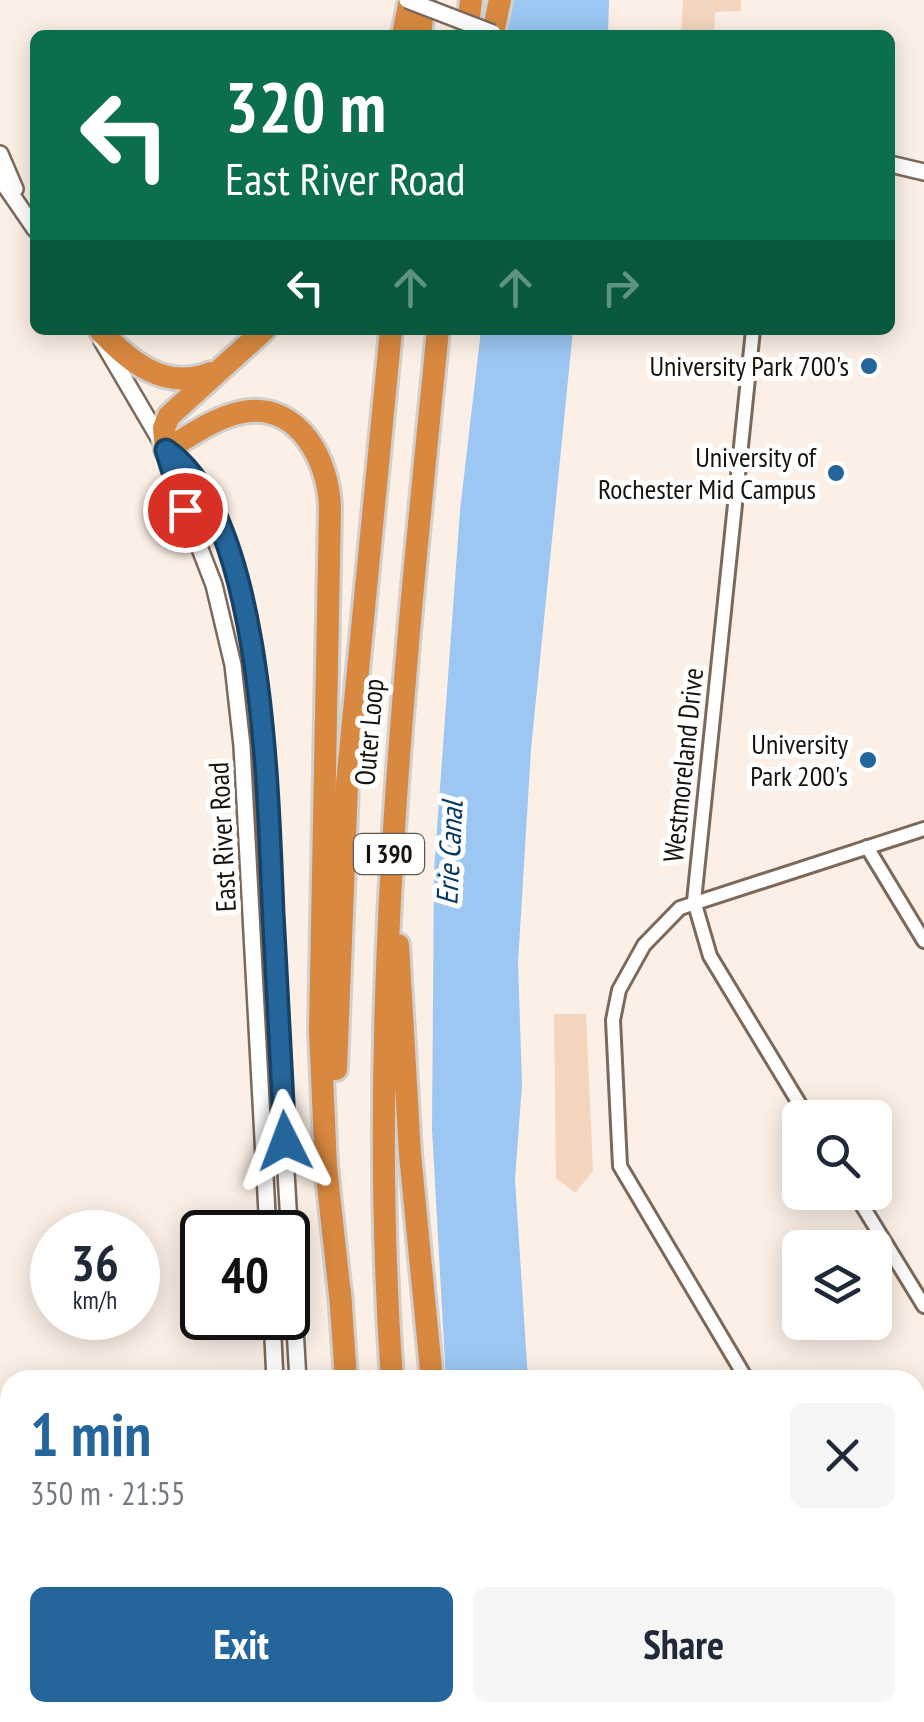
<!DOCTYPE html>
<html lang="en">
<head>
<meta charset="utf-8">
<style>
  body { margin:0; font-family:"PT Sans Narrow",sans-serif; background:#f6f6f7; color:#1f2937; height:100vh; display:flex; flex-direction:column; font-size:38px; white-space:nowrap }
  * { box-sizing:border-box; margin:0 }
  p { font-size:32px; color:#747a83 }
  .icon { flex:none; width:55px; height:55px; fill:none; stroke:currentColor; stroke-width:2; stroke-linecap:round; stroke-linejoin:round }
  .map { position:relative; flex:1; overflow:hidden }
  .sheet { position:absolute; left:0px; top:1370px; width:925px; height:352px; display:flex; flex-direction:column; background:#fff; border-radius:30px 30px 0 0; box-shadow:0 5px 25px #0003 }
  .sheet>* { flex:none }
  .hud { position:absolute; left:30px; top:30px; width:865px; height:305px; border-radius:15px; box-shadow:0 5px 25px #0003; background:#0b6e4f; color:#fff; overflow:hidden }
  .tools { position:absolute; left:782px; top:1100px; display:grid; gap:20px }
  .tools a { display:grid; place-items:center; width:110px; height:110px; border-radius:15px; background:#fff; box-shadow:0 5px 25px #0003; font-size:50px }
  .speed { position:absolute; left:30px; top:1210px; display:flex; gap:20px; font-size:50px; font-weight:700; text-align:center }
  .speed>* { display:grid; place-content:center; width:130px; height:130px; border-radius:50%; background:#fff; box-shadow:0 5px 25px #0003; line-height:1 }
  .speed small { font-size:25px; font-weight:400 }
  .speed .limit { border:5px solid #111; border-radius:15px; background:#fff; color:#111 }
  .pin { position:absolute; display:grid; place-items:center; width:85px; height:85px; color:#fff; margin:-42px; border:5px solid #fff; border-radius:50%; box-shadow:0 2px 10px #0007 }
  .me { position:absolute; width:110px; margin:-55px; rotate:357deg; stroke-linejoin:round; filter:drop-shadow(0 0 8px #0008) }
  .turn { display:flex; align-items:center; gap:35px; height:210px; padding:0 30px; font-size:45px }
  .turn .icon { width:130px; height:130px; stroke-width:2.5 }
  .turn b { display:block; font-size:70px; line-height:85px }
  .lanes { display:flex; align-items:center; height:95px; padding:0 30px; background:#0003; justify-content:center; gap:50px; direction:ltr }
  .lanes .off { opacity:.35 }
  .round { display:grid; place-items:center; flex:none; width:105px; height:105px; border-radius:15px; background:#f6f6f7 }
  .head { display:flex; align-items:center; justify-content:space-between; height:170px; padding:0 30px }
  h1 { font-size:60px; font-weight:800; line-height:75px; color:#24659b }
  .button { display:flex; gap:20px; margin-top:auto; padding:20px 30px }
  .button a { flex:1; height:115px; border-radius:15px; background:#24659b; color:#fff; font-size:40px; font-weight:800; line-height:115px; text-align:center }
  .button a+a { background:#f6f6f7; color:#1f2937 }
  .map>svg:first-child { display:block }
  .green { fill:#f4d5bd }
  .water { fill:#9bc7f2 }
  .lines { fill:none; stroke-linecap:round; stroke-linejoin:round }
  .minor-casing { stroke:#7c695a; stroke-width:18 }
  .tertiary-casing { stroke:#7c695a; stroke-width:20 }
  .motorway-casing { stroke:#d1d0cf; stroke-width:28 }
  .minor { stroke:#fff; stroke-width:12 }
  .tertiary { stroke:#fff; stroke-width:15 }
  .motorway { stroke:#d8883f; stroke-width:22 }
  .tertiary-bridge-casing { stroke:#7c695a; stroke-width:20; stroke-linecap:butt }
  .tertiary-bridge { stroke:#fff; stroke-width:15 }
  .route-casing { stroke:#174265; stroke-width:25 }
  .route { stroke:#24659b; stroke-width:18 }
  .poi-dot { fill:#24659b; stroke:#fff; stroke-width:4 }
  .labels { text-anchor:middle; stroke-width:10; stroke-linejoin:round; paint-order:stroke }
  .shield { fill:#fff; stroke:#5f5956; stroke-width:2.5 }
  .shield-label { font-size:25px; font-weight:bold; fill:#1a120d }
  .poi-label { font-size:28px; fill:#1a120d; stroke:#fff; text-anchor:end }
  .street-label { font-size:28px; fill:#1a120d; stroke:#fff }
  .water-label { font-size:30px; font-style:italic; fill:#063a61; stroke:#fff }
</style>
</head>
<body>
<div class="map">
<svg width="924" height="1722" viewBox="0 0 924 1722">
  <rect width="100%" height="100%" fill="#fcefe5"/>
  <path class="green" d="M683 0H741V11L715 12 714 35H681Z
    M554 1014H586L593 1171 575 1193 556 1178Z"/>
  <path class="water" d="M509 0H609L608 35H505Z
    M481 330H573L531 749 518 963 522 1084 515 1179 528 1380H446L432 1129 434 871 460 511Z"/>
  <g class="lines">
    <defs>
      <path id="minor" d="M753 330 694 901 710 956 808 1118
        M867 847 924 941
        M854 1192 924 1306
        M747 1380 620 1166 613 1020 619 990 644 945 680 908 924 829
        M915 1501 924 1495
        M915 1655 924 1669"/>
      <path id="tertiary" d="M0 154 15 189
        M890 164 924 172
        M0 178 35 229
        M102 341 166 450 173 479 214 585 233 665 242 746 268 1232
        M166 450C223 488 244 604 257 668L298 1380
        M272 1318 275 1380
        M289 1712 290 1722
        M314 1712 315 1722"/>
      <path id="motorway" d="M493 33 500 0
        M403 35 410 0
        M420 35 424 0
        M467 35 471 0
        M100 330C130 363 166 391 211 373
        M264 330 169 416 164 428 166 450C190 436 215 417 243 412 299 402 329 461 330 508L320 1031 326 1167 341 1304
        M398 945 410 1154 432 1380
        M336 1069 347 784 391 330
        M340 1291 346 1380
        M392 1380C367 1025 403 682 438 330
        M379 1712 380 1722
        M427 1712 429 1722
        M466 1712 467 1722"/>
    </defs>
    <use href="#minor" class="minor-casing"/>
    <use href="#tertiary" class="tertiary-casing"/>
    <use href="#motorway" class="motorway-casing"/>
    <use href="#minor" class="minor"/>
    <use href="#tertiary" class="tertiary"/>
    <use href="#motorway" class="motorway"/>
    <defs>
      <path id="tertiary-bridge" d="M407 0 493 33"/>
    </defs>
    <use href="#tertiary-bridge" class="tertiary-bridge-casing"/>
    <use href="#tertiary-bridge" class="tertiary-bridge"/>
  </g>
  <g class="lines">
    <defs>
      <path id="route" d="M185 510 166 450C265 517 268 802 273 913 277 989 281 1065 285 1141"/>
    </defs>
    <use href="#route" class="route-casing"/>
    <use href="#route" class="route"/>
  </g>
  <g class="poi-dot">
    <circle cx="869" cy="366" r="10"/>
    <circle cx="836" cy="473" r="10"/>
    <circle cx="868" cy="760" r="10"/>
  </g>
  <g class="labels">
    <rect class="shield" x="354" y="834" width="70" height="40" rx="8"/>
    <g class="shield-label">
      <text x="389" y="863">I 390</text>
    </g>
    <g class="poi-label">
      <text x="849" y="376">University Park 700's</text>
      <text x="816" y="467">University of<tspan x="816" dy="32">Rochester Mid Campus</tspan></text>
      <text x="848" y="754">University<tspan x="848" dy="32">Park 200's</tspan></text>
    </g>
    <g class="street-label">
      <text transform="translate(369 732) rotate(-85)" y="10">Outer Loop</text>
      <text transform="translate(683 765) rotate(-84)" y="10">Westmoreland Drive</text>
      <text transform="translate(222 837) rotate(-93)" y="10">East River Road</text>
    </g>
    <g class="water-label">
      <text transform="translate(450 853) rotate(-87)" y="10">Erie Canal</text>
    </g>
  </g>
</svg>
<div class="tools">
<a><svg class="icon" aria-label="search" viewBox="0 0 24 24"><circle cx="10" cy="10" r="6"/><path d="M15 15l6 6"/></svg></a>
<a><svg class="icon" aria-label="layers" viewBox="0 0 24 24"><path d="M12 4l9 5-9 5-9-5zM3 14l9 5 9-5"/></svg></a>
</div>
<div class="speed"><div>36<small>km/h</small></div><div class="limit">40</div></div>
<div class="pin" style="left:185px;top:510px;background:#d93025"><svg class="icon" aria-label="arrive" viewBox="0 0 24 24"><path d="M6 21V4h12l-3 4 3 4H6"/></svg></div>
<svg class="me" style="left:285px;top:1141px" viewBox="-20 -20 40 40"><path d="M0-17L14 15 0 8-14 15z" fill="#24659b" stroke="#fff" stroke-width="4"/></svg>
<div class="hud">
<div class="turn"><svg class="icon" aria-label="left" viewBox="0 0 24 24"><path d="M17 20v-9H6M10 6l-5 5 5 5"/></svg><div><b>320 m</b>East River Road</div></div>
<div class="lanes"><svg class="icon" aria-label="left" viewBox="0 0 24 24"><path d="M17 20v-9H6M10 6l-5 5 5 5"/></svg><svg class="icon off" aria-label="ahead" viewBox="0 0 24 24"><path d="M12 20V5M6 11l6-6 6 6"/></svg><svg class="icon off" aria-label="ahead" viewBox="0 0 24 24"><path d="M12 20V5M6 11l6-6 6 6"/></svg><svg class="icon off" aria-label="right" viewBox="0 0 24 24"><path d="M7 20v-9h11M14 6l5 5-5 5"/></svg></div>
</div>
<section class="sheet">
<div class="head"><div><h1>1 min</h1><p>350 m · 21:55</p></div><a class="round"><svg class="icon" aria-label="close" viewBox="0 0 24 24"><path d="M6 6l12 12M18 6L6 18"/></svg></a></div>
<div class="button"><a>Exit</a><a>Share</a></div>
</section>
</div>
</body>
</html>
